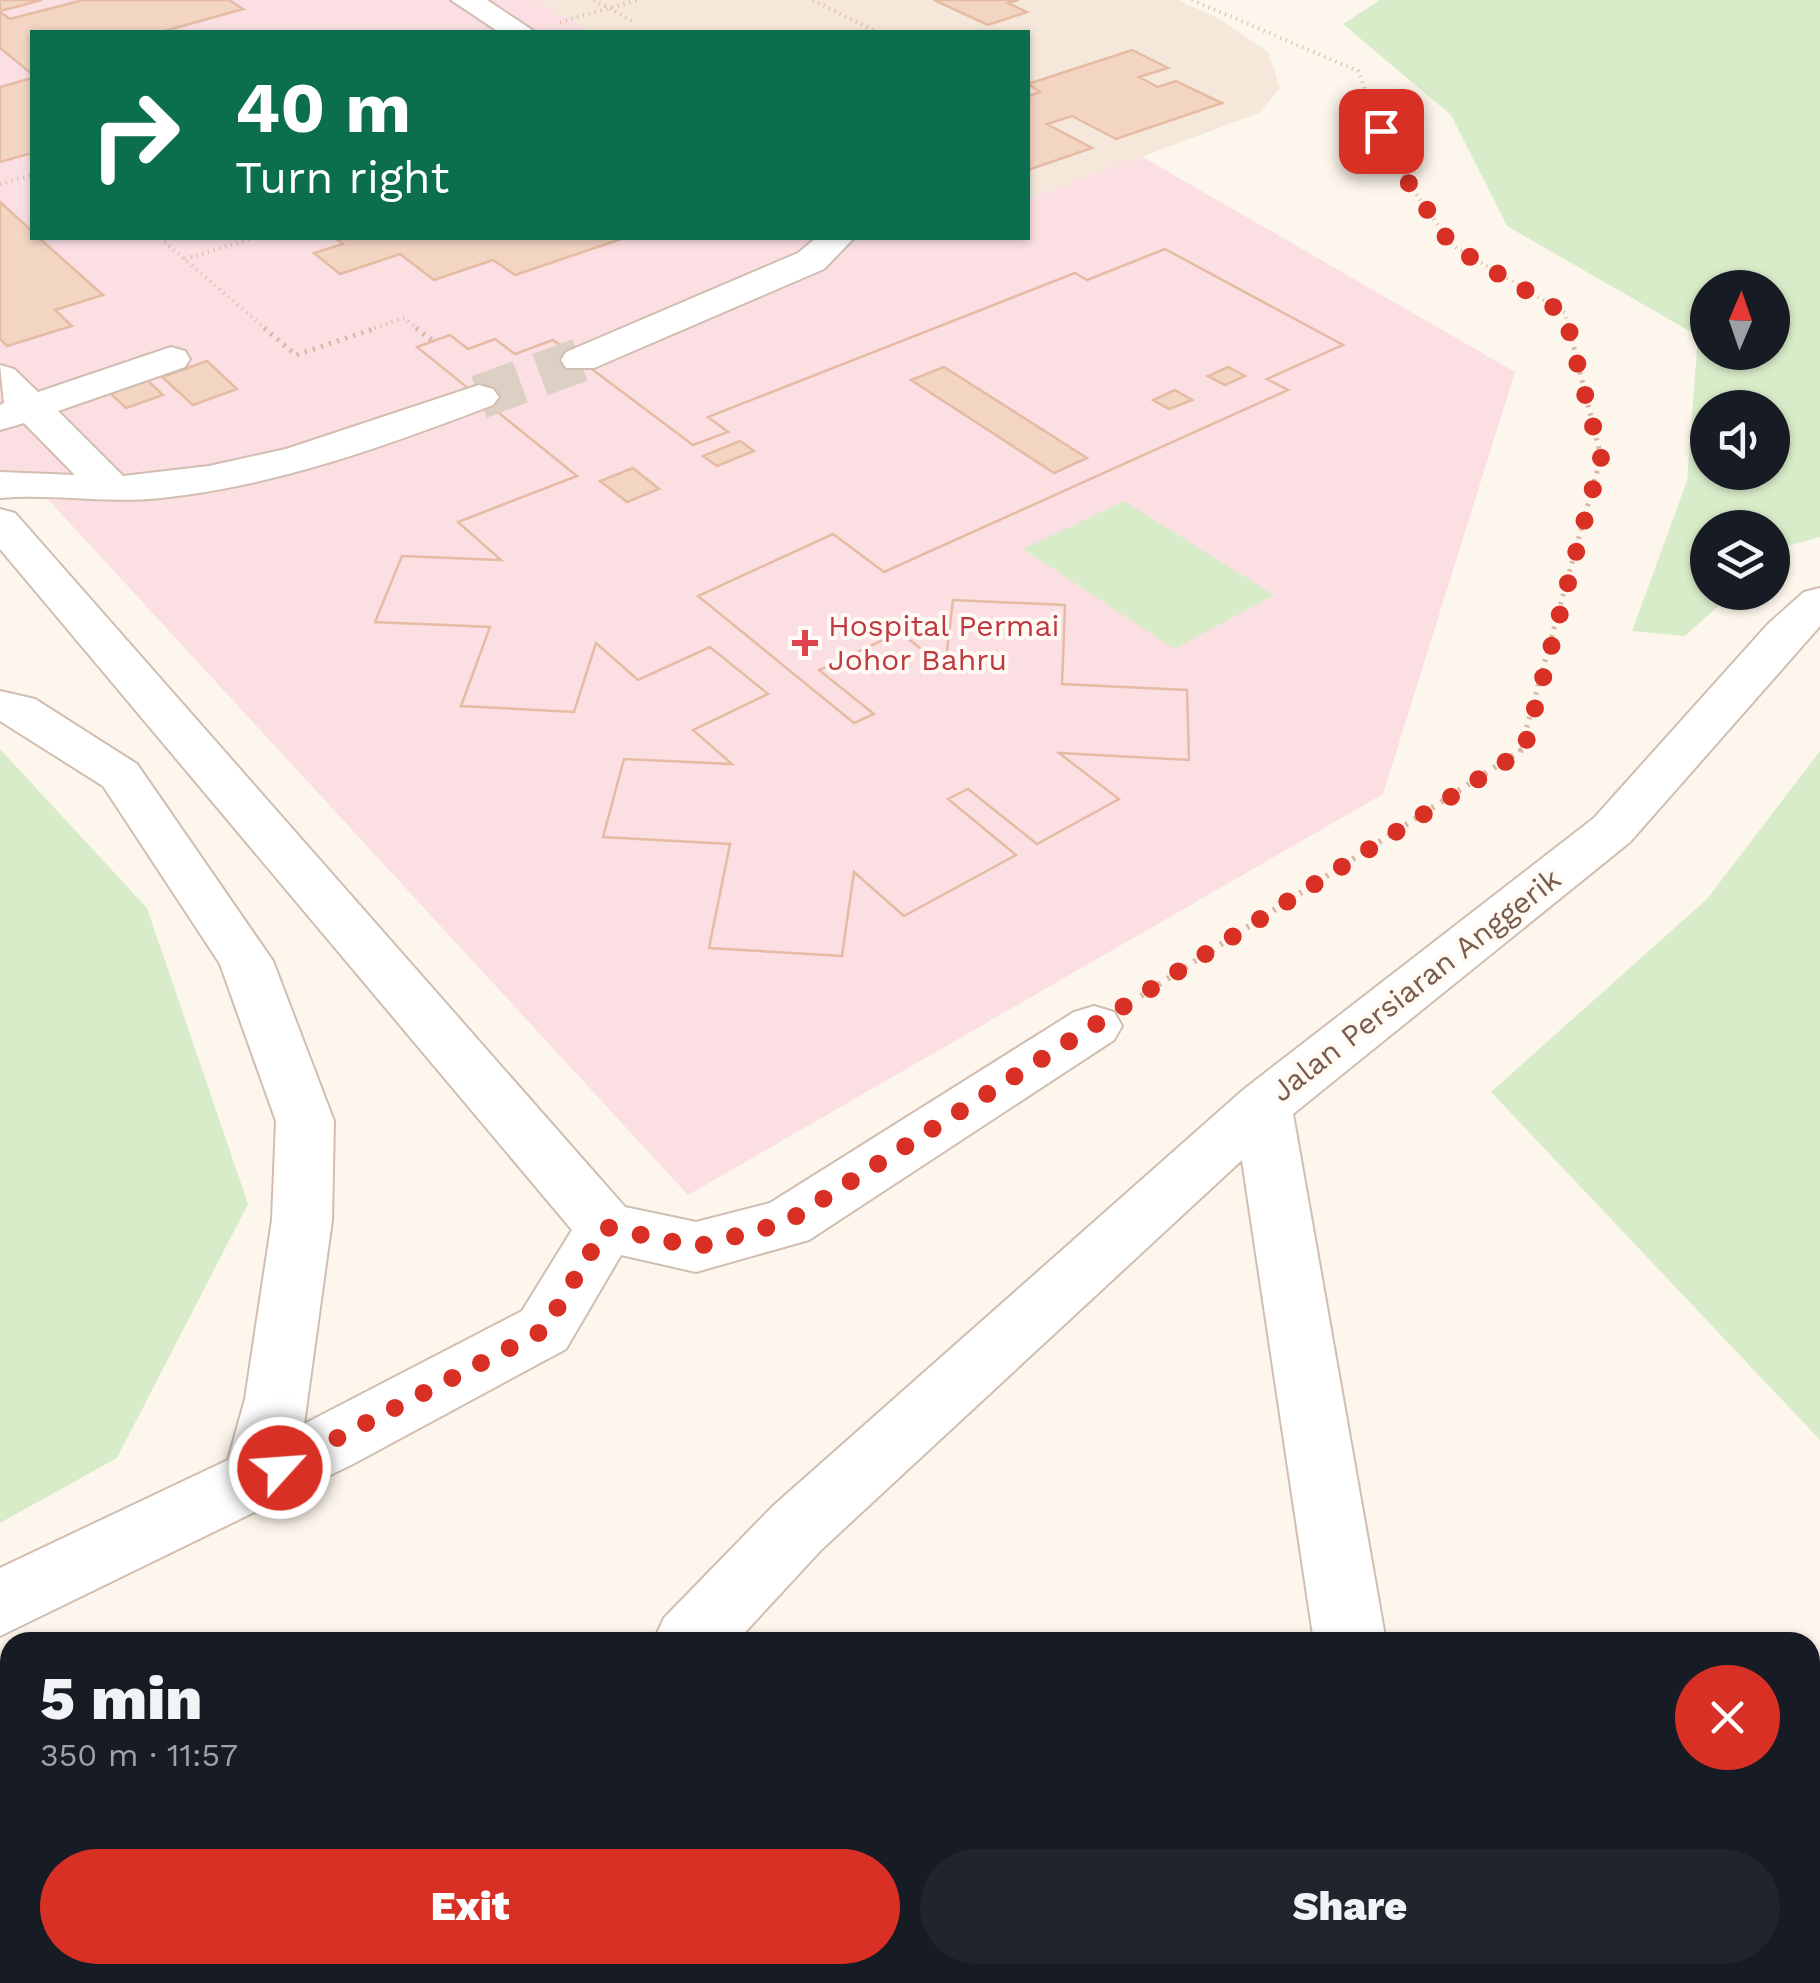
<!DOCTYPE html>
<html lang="en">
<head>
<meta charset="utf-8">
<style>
  body { margin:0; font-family:"Work Sans",sans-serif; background:#20242c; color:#f1f3f6; height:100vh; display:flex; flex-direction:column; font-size:38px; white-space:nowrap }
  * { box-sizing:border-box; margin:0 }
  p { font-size:32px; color:#9ea1a6 }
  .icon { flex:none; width:55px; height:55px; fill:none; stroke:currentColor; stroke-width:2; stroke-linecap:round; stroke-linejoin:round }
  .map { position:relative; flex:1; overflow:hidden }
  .drawer { position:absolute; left:0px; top:1632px; width:1820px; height:352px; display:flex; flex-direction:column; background:#171b24; border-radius:30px 30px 0 0; box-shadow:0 2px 8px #0004 }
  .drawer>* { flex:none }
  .guide { position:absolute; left:30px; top:30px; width:1000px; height:210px; border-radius:0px; box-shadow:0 2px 8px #0004; background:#0b6e4f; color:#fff; overflow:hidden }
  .needle { width:65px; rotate:2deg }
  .tools { position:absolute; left:1690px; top:270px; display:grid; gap:20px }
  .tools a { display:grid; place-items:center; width:100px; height:100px; border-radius:50%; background:#171b24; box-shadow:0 2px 8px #0004; font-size:50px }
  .pin { position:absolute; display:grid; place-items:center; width:85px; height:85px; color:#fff; margin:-42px; border-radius:20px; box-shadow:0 5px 15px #0006 }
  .me { position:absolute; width:110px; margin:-55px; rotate:64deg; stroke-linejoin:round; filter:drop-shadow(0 0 8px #0008) }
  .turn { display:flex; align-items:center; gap:35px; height:210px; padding:0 40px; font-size:45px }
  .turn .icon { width:130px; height:130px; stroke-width:2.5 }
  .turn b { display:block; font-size:70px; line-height:85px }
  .round { display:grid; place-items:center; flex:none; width:105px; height:105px; border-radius:52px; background:#20242c }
  .headline { display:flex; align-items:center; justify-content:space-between; height:170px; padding:0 40px }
  h1 { font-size:60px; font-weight:800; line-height:75px }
  .primary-button { display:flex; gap:20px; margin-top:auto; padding:20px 40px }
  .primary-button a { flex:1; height:115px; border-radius:60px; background:#d93025; color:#fff; font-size:40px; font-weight:800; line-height:115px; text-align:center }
  .primary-button a+a { background:#20242c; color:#f1f3f6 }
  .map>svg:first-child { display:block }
  .residential { fill:#f5e8da }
  .medical { fill:#fbdfe3 }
  .green { fill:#d8ecc9; fill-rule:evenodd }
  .building { fill:#f3d5c3; stroke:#e6bba3; stroke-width:2.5; fill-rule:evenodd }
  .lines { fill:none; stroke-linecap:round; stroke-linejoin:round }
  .minor-tunnel { stroke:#dcd0c4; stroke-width:44; stroke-dasharray:44 21; stroke-linecap:butt }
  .minor-casing { stroke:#d1beb0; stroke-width:4 }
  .path-far2 { stroke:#d9b8a5; stroke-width:4; stroke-dasharray:1 5; stroke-linecap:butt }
  .path-far1 { stroke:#d9b8a5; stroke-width:5; stroke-dasharray:2.5 6; stroke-linecap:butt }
  .path { stroke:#d9b8a5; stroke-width:6; stroke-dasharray:2.5 8; stroke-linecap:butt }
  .minor { fill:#fff; fill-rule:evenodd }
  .route { stroke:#d93025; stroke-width:18; stroke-dasharray:0 32.4 }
  .health-dot { fill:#e0444e; stroke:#fffaf3; stroke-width:4 }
  .labels { text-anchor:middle; stroke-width:8; stroke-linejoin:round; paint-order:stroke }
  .health-label { font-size:30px; fill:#be3a42; stroke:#fffaf3; text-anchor:start }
  .street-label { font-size:30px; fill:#7a5c4d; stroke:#fffaf3 }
</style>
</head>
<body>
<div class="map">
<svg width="1820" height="1983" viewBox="0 0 1820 1983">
  <rect width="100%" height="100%" fill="#fdf6ec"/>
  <path class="residential" d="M535 0H1178L1218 18 1268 52 1280 88 1259 113 1028 199V32H592Z"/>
  <path class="medical" d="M0 0H535L592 32H32V238H1028V199L1141 156 1515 372 1383 794 688 1195 32 482 0 493Z"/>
  <path class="green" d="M1380 0H1820V537L1784 547 1773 557 1772 528H1708V592L1733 593 1685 636 1632 631 1687 481 1698 336 1507 226 1451 115 1343 24ZM1708 288H1772V352H1708ZM1708 408H1772V472H1708Z
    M1124 501 1274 595H1275L1174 649 1023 549Z
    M0 749 147 908 248 1204 117 1458 0 1523Z
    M1820 751V1440L1491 1092 1707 899Z
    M122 1975H579L586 1983H110Z"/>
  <path class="building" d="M0 0H42L0 11Z
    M83 0H229L243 9 161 32H32V74L0 48V12L10 19Z
    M934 0H1019L1008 3 1027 12 988 25Z
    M1132 50 1168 68 1139 77 1158 87 1176 81 1222 103 1116 139 1072 116 1047 124 1092 148 1028 170V96L1040 92 1028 84Z
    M32 78V153L0 162V87Z
    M0 202 32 231V238H39L103 295 55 310 72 326 7 346 0 339Z
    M335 238H624L515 275 493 260 434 280 400 254 340 274 314 253 343 244Z
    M1165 249 1343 345 1267 379 1288 390 884 572 833 534 698 596 854 723 874 714 819 670 900 632 945 668 953 600 1065 605 1062 684 1187 690 1189 760 1059 753 1119 799 1037 844 968 789 948 799 1016 855 904 916 854 872 842 956 709 948 730 844 603 837 624 759 732 764 693 730 768 694 710 647 638 680 596 643 574 712 461 706 490 627 375 622 402 556 501 560 458 522 577 476 417 347 450 335 468 349 495 339 515 354 553 340 693 445 728 432 708 417 1075 273 1087 280ZM944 367 1087 458 1054 473 911 380ZM1228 367 1245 376 1225 385 1208 376ZM1175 390 1192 400 1169 409 1153 400ZM740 441 754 451 717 466 703 456ZM633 468 659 489 627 502 600 481Z
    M1165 249 1343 345 1267 379 1288 390 884 572 833 534 698 596 854 723 874 714 819 670 900 632 945 668 953 600 1065 605 1062 684 1187 690 1189 760 1059 753 1119 799 1037 844 968 789 948 799 1016 855 904 916 854 872 842 956 709 948 730 844 603 837 624 759 732 764 693 730 768 694 710 647 638 680 596 643 574 712 461 706 490 627 375 622 402 556 501 560 458 522 577 476 417 347 450 335 468 349 495 339 515 354 553 340 693 445 728 432 708 417 1075 273 1087 280Z
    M207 361 237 389 193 405 162 377Z
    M147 380 163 395 126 408 110 393Z"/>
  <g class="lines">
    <path class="minor-tunnel" d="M479 397 580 360"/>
    <defs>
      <path id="minor" d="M451 0H487L535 32H499Z
        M816 238H854L824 269 594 368H566L561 360 566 352 798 253Z
        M171 347 185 351 190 359 185 367 58 411 123 476 209 466 286 449 479 385 493 389 499 397 493 405C386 446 276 486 161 498 107 504 54 493 0 498V472L75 475 24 423 0 430V405L4 403 0 365 14 369 38 392Z
        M0 509 15 513 625 1207 696 1222 770 1203 1074 1012 1094 1006 1114 1012 1122 1026 1114 1040 809 1240 696 1272 621 1255 566 1349 353 1464 0 1636V1568L228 1460 245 1399 272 1220 276 1121 220 964 103 786 0 721V691L35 699 137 764 273 961 334 1121 332 1220 304 1424 522 1311 572 1230 0 549Z
        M1820 588V626L1630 842 1293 1114 1386 1642H1314L1242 1160 821 1550 736 1642H653L664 1618 773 1506 1243 1090 1594 818 1768 624 1804 592Z
        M332 1975H417L414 1983H329Z
        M1007 1975H1090L1093 1983H1010Z
        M1369 1975H1449L1451 1983H1371Z"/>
    </defs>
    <use href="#minor" class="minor-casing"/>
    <path class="path-far2" d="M594 0 634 22
      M813 0 877 32
      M1192 0 1358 71 1393 161 1452 245 1565 313 1569 330
      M560 22 638 0
      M0 184 32 175
      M160 238 267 330
      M185 259 254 238
      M369 330 404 318 419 330"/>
    <path class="path-far1" d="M264 328 296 355 376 328
      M416 328 433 341
      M1520 752 1601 457 1569 328"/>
    <path class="path" d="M1141 996 1523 749"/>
    <use href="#minor" class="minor"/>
  </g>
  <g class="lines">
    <path class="route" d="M280 1468 544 1330 606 1227 696 1247 787 1222 1524 750 1601 458 1565 314 1452 246 1393 160 1381 131"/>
  </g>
  <path class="health-dot" d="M800 628h10v10h10v10h-10v10h-10v-10h-10v-10h10z"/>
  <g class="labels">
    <g class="health-label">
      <text x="828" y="636">Hospital Permai<tspan x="828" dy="34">Johor Bahru</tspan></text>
    </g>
    <g class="street-label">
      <text transform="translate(1416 985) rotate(-38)" y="10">Jalan Persiaran Anggerik</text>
    </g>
  </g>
</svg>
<div class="tools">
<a><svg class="needle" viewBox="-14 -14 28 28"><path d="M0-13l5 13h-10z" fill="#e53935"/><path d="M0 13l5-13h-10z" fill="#9ea1a6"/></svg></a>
<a><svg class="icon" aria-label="sound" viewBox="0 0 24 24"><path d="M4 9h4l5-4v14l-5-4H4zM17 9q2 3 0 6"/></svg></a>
<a><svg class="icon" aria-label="layers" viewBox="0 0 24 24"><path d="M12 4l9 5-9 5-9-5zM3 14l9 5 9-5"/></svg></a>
</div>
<div class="pin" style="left:1381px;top:131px;background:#d93025"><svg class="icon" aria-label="arrive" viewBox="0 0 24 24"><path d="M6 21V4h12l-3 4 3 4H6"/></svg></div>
<svg class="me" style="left:280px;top:1468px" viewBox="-20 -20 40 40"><circle r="17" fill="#d93025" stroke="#fff" stroke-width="3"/><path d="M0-11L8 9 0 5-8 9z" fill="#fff"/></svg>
<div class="guide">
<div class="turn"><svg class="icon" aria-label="right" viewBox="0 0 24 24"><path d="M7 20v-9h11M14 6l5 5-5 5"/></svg><div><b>40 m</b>Turn right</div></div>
</div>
<section class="drawer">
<div class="headline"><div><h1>5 min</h1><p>350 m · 11:57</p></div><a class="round" style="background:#d93025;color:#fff"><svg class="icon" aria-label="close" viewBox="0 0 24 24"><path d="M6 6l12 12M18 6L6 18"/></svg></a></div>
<div class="primary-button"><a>Exit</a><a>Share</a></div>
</section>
</div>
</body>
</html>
